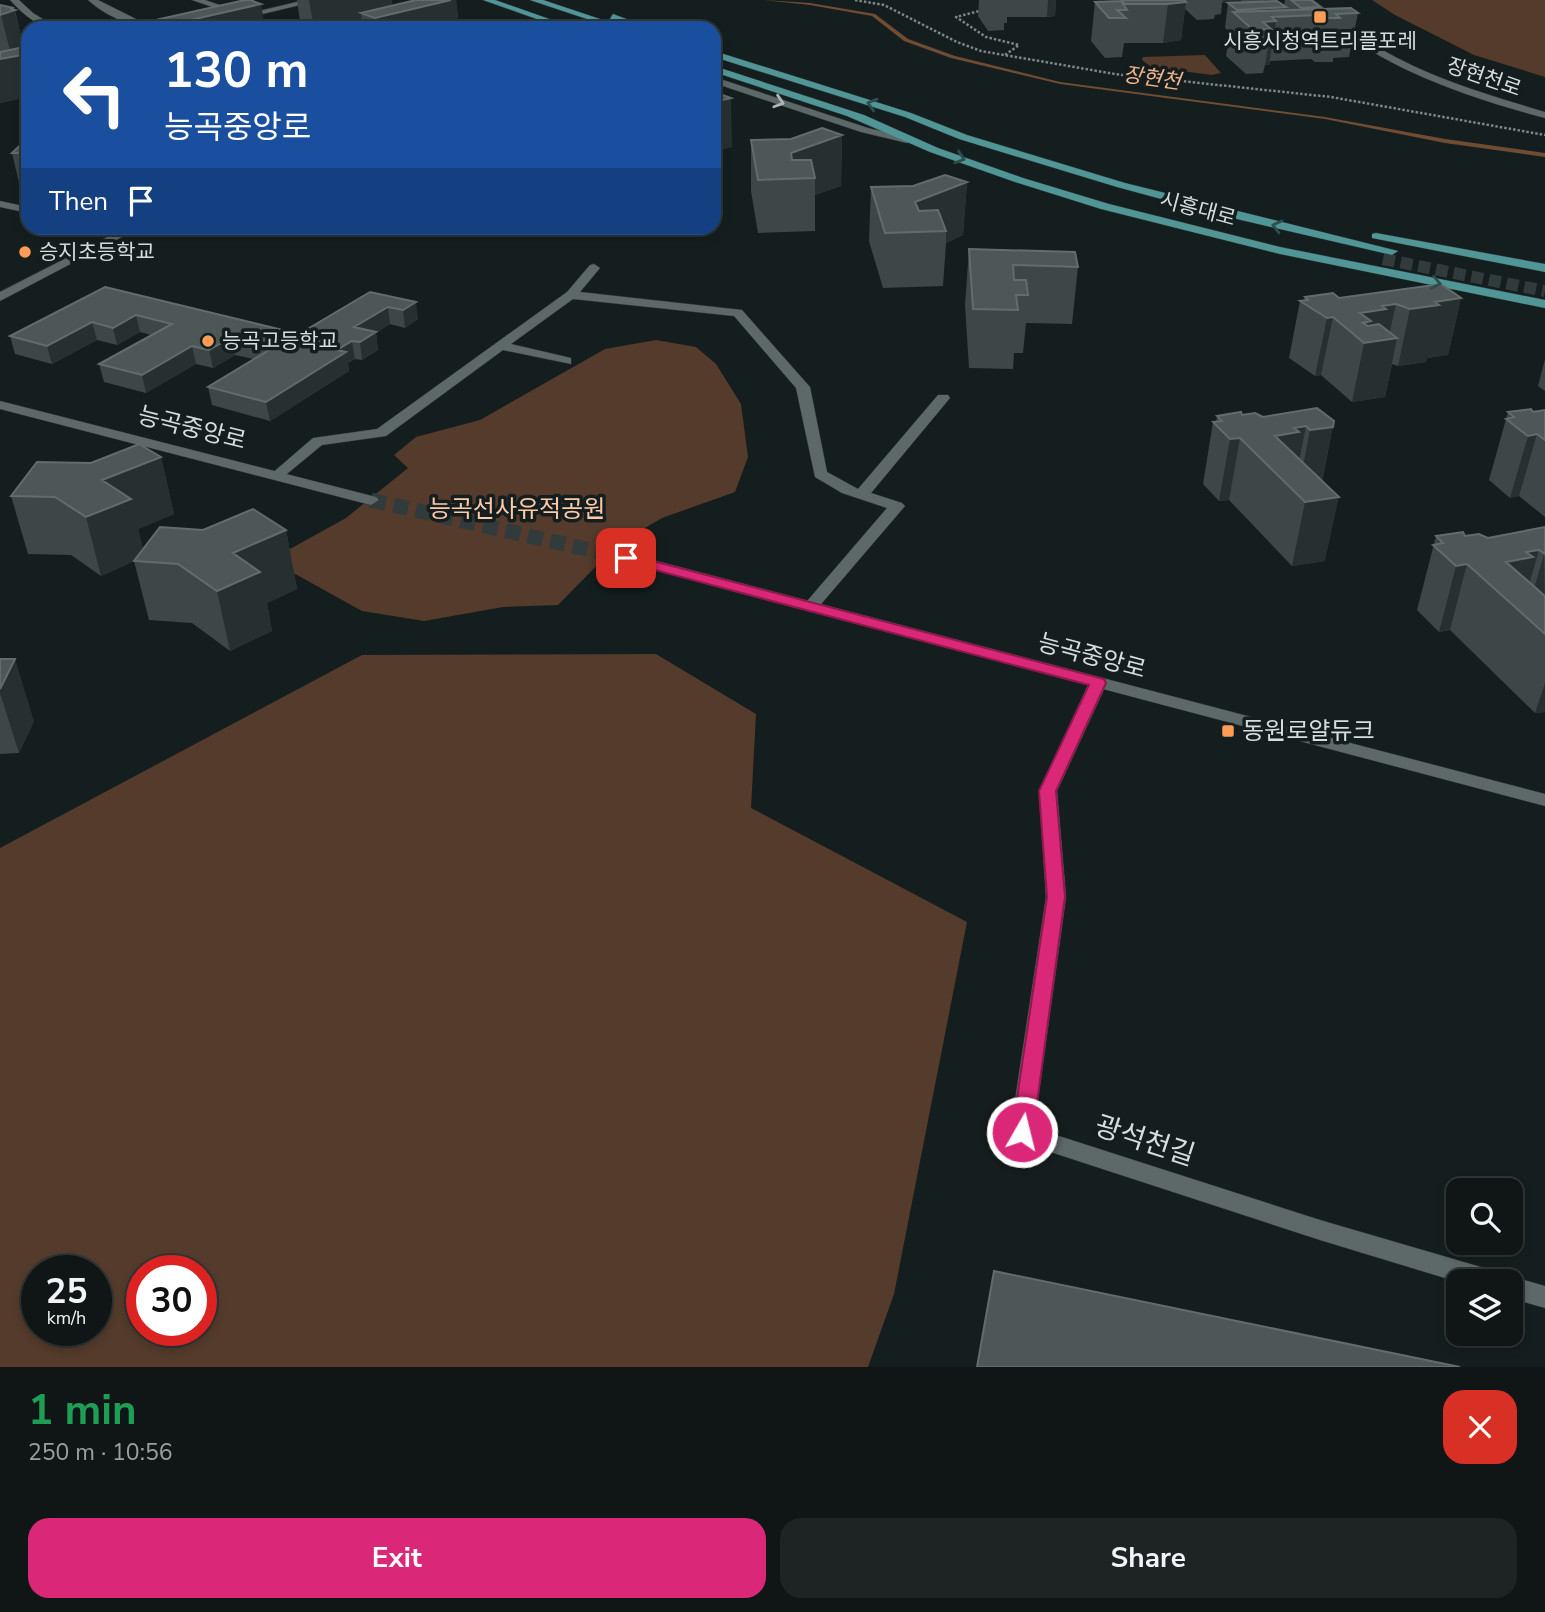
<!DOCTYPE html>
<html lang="en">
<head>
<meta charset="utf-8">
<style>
  body { margin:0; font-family:"Nunito Sans","Noto Sans KR",sans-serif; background:#1e2323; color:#f1f3f6; height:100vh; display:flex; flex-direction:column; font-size:26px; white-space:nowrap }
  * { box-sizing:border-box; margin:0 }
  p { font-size:23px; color:#9c9fa1 }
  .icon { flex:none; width:38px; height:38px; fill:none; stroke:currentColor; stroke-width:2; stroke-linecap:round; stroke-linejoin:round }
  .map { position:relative; height:1367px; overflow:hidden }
  .panel { display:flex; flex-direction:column; background:#101616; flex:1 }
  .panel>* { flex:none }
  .banner { position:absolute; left:21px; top:21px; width:700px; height:214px; border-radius:21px; box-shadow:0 4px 10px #0003,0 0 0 2px #303535; background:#1a4fa0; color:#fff; overflow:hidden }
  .tools { position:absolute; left:1446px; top:1178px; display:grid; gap:14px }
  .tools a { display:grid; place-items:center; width:77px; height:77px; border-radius:14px; background:#101616; box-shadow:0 4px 10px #0003,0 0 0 2px #303535; font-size:35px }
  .speed { position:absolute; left:21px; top:1255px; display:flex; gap:14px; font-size:35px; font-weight:700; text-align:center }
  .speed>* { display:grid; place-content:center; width:91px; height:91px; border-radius:50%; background:#101616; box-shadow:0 4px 10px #0003,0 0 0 2px #303535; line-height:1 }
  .speed small { font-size:18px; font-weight:400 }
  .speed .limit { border:10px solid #d22; background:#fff; color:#111 }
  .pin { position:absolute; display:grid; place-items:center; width:60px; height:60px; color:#fff; margin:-30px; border-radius:14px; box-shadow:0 4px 10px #0006 }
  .me { position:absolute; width:77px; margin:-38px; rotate:8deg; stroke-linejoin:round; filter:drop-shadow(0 0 5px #0008) }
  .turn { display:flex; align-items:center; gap:24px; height:147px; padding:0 28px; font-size:32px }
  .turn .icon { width:91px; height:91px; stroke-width:2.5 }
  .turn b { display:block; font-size:49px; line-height:60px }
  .then { display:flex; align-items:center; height:66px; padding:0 28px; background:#0003; gap:14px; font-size:26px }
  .round { display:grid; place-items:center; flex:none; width:74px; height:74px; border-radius:21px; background:#1e2323 }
  .summary { display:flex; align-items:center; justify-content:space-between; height:119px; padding:0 28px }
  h1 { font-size:42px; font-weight:700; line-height:52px; color:#1e9e55 }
  .button { display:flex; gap:14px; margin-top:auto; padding:14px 28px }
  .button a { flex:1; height:80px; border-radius:21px; background:#db2777; color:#fff; font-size:28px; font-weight:700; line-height:80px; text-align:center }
  .button a+a { background:#1e2323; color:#f1f3f6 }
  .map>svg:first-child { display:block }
  .green { fill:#543b2b; fill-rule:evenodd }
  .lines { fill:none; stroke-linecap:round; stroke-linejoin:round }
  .stream { fill:#704c33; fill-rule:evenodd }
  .tertiary-tunnel { stroke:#323b3b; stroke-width:15; stroke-dasharray:15 8; stroke-linecap:butt }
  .primary-tunnel { stroke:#323b3b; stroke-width:12; stroke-dasharray:12 6; stroke-linecap:butt }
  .service-casing { stroke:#313737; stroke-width:1 }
  .pedestrian-casing { stroke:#313737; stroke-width:1 }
  .minor-casing { stroke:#313737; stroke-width:1 }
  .tertiary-casing { stroke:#313737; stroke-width:1 }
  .primary-casing { stroke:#313737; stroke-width:1 }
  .path { stroke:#7e8686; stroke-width:2.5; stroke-dasharray:2.5 2; stroke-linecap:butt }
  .service { fill:#5d6868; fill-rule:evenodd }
  .pedestrian { fill:#5d6868; fill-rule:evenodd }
  .minor { fill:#5d6868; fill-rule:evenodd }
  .tertiary { fill:#5d6868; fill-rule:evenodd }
  .primary { fill:#519697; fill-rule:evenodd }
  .wall { fill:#3d4747 }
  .shaded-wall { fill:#263030 }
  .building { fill:#4e5757; stroke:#636c6c; stroke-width:2 }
  .oneway { stroke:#acb4b4 }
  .oneway2 { stroke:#2d4e4e }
  .route { fill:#db2777; stroke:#8e194d; stroke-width:2 }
  .poi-dot { fill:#fd9d55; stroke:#151e1e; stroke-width:2.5 }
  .labels { text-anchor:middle; stroke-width:7; stroke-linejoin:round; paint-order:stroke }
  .far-poi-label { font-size:21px; fill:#d6dddd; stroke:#151e1e; text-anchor:start }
  .far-street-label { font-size:21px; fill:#d6dddd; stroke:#151e1e }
  .far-water-label { font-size:21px; font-style:italic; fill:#f3b58b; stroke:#151e1e }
  .street-label { font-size:24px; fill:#d6dddd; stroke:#151e1e }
  .park-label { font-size:24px; fill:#fdcaa8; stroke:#151e1e }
  .poi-label { font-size:24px; fill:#d6dddd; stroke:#151e1e; text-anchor:start }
  .near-street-label { font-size:28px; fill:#d6dddd; stroke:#151e1e }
</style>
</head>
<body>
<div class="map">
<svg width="1545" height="1367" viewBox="0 0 1545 1367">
  <rect width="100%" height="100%" fill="#151e1e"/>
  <path class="green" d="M1372 0H1545V77L1474 55 1395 15Z
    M1205 55 1221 73 1212 75 1151 67 1142 60 1143 57Z
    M656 340 696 347 716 364 741 404 748 457 735 492 662 518 619 543 558 605 503 607 424 621 362 611 270 560 346 518 408 468 394 455 416 437 480 420 605 349Z
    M656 654 756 714 751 808 967 922 894 1294 868 1367H0V848L362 655ZM37 1270H96V1330H37ZM201 1270V1330H142V1270Z"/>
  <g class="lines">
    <path class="stream" d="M763 0 810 3 875 14 908 39 955 56 1060 82 1325 117 1445 139 1545 153V157L1445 143 1325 119 1060 84 951 58 904 41 872 16 810 5Z"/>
    <path class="tertiary-tunnel" d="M371 500 626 558"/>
    <path class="primary-tunnel" d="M1383 259 1545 291"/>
    <defs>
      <path id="service" d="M88 0H98L154 28C131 28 105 15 88 0Z
        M192 0H205L240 12 236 15Z
        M594 264 600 268 580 292 742 310 810 387 827 472 858 489 938 395H948L950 398 871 493 902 503 905 506 816 610 810 612 802 607 887 508 842 493 815 477 796 388 734 316 573 299 511 344 571 358V364L503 350 386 436 322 445 282 478H272L270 475 313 438 377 429 567 292 590 265Z"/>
      <path id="pedestrian" d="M0 201 28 207V213L0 207Z"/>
      <path id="minor" d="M305 0H321L242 19 238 16Z
        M714 77 868 128 911 138 912 140 907 143 861 132 714 83Z
        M1098 678 1107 683 1057 791 1066 897 1034 1128 1320 1220 1491 1270 1500 1273 1503 1279 1510 1276 1545 1286V1308L1510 1298V1281L1458 1282 1320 1240 1014 1140 1010 1133 1046 897 1039 791 1089 683Z"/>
      <path id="tertiary" d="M10 0H19L33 13 57 28C38 28 23 14 10 0Z
        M1304 0H1313C1335 16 1356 34 1379 48 1430 78 1488 95 1545 112V118C1459 95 1369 64 1304 0Z
        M125 228H139L0 301V292Z
        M0 401 376 497 379 500 371 505 0 409Z
        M626 553 1545 794V806L620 561 618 558 620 555Z"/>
      <path id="primary" d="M483 0H495L575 28H562Z
        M530 0H543L627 28H614Z
        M613 14 645 26 646 28H634L610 19Z
        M714 51 911 113 967 135 1125 183 1398 251 1392 255 1224 216 1117 187 959 139 905 117 714 57Z
        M714 66 864 115 938 148 1023 178 1109 204 1280 247 1545 300V308L1280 254 1101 209 1015 182 930 152 847 116 714 72Z
        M1376 233 1545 264V272L1372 238V234Z"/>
    </defs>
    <use href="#service" class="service-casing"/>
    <use href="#pedestrian" class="pedestrian-casing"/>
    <use href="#minor" class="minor-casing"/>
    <use href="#tertiary" class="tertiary-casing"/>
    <use href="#primary" class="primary-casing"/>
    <path class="path" d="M855 0 884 5 957 42 981 51 1115 74 1331 97 1545 135
      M983 10 956 17 986 37 1019 45 1005 55"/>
    <use href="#service" class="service"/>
    <use href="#pedestrian" class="pedestrian"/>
    <use href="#minor" class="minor"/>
    <use href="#tertiary" class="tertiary"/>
    <use href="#primary" class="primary"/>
  </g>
  <path class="wall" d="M297 0H392V5L456 0 459 28H363L362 23 341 28H301Z
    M979 0H1056L1055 16 1047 17H1007V23H1004V30L988 31 978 16Z
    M1120 0H1277L1261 1 1284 6 1285 0H1311L1320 7 1319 9 1358 13 1349 57 1333 58V62H1315L1311 59 1270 61 1269 65H1265L1263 73 1246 74 1226 56 1230 32 1225 28 1228 3H1242L1241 2 1222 3 1221 14 1215 15 1214 19 1197 20 1185 9 1181 40 1163 43H1124L1122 57 1105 58 1091 41 1095 2 1120 1Z
    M0 5 15 10 24 49 22 50 28 53V97L0 103Z
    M160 19 265 28H162Z
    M842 135 841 186 815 195V231L758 233 751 191V140L791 139Z
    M28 138V191H21L12 153Z
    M967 182 963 235 946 243 943 286 883 288 869 241 871 187 913 186Z
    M398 228H427L422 235H399Z
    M969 249 1078 267 1072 324 1026 323 1023 353H1014L1013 369 969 368 965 305Z
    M105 287 299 334 370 292 418 319 405 328 390 324 376 333 378 350 362 360 355 359 348 363 349 371 270 421 212 405 208 387 254 359 235 355 213 368 196 364 146 393 104 382 99 364 151 335 140 332 117 345 97 340 52 364 15 354 10 336Z
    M1305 297 1339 298H1461L1448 355 1427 358 1426 362 1398 366 1392 364 1385 397 1352 402 1321 375 1315 376 1289 358 1300 301 1304 300Z
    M1545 359V391L1538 386Z
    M1545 410V517L1519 496 1510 498 1489 480 1508 412Z
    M1242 415 1334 421 1322 481 1325 561 1292 566 1229 500 1219 501 1203 484 1213 422H1216L1217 416Z
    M161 457 174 514 138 529 143 549 203 530H286L297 589 267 603 272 631 230 651 192 623 149 620 134 561 101 576 71 555 28 554 11 496 91 463Z
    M1545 527V712L1535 713 1450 630 1439 632 1417 610 1436 536H1465L1488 538Z
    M0 659 34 721 19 753 0 754Z"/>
  <path class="shaded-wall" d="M309 0H392L393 14 451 0H456L459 28H376L375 18 361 13 362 23 341 28H314Z
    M1048 0H1056L1055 16 1047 17Z
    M1223 0H1241V2L1222 3Z
    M1186 2 1181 40 1163 43 1168 4Z
    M261 4 265 28H174L173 24Z
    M14 8 24 49 11 55 1 15Z
    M1272 17H1276V21L1269 65H1265L1271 29 1263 22Z
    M28 54V97L0 103V59Z
    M731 98 732 147 714 152V102Z
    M842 135 841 186 815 195V178L790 179 791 153Z
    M967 182 963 235 946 243V231L914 232 915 202Z
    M421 228H427L422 235Z
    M1461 298 1448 355 1427 358 1426 362 1398 366 1410 309 1435 302Z
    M416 302 418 319 405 328 403 310Z
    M1396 304 1388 340 1397 338 1385 397 1352 402 1364 343 1360 313 1382 306Z
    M388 307 390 324 376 333 378 350 362 360 360 342 354 327Z
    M136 315 140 332 117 345 113 328Z
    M1333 317 1321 375 1315 376 1327 318Z
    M92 322 97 340 52 364 47 346Z
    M232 337 235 355 213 368 209 350Z
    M352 341 355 359 348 363 349 371 270 421 266 402 337 350Z
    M192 346 196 364 146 393 142 375Z
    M1334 421 1320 488 1298 492 1310 430Z
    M1306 426 1294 488 1275 436 1294 428Z
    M1537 434 1519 496 1510 498 1528 436Z
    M1240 438 1229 500 1219 501 1230 439Z
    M161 457 174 514 138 529 145 556 101 576 86 517 102 480Z
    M1339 497 1325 561 1292 566 1305 502Z
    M286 530 297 589 267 603 272 631 230 651 217 591 233 553Z
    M1539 550 1521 612 1506 562 1526 552Z
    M1544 554 1545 617H1526Z
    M1467 564 1450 630 1439 632 1456 566Z
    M15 659 34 721 19 753 0 693V689Z
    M1545 683V712L1535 713Z"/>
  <path class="building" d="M245 0H250L261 4 173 24 160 19Z
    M416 0H451L375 18 361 13Z
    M1121 0H1184L1186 2 1168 4H1125Z
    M1291 0H1311L1320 7 1301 8Z
    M1121 1 1127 10H1117L1126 18H1109L1095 2Z
    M1277 1 1286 7 1237 10 1228 3Z
    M0 5 14 8 10 9 15 10 0 15Z
    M1351 8 1358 13 1336 14 1340 18H1323L1318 15 1272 17 1276 21 1263 22 1271 29 1253 30 1233 12Z
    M19 48 28 54 0 59V52Z
    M714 92 731 98 714 102Z
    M822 128 842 135 791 153 792 160H811L815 178 758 180 751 140 791 139Z
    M28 138V153H12Z
    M945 175 967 182 915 202 919 211 938 210 946 231 885 233 871 187 913 186Z
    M969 249 1075 252 1078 267 1013 265 1014 280H1026L1028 295H1016L1018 310 973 309Z
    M1441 284 1461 298 1435 302 1439 305 1410 309 1396 304 1382 306 1386 309 1360 313 1371 321 1363 323 1368 326 1379 324 1397 338 1364 343 1333 317 1327 318 1300 301 1308 300 1305 297 1333 293 1339 298Z
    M105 287 299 334 370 292 416 302 403 310 388 307 354 327 376 332 360 342 352 341 337 350 346 352 266 402 208 387 274 347 232 337 209 350 192 346 142 375 99 364 172 324 136 315 113 328 92 322 47 346 10 336Z
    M1317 408 1334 421 1333 427 1310 430 1306 426 1294 428 1299 432 1275 436 1339 497 1305 502 1240 438 1230 439 1213 422 1222 421 1217 416 1241 412 1242 415 1255 413 1263 417Z
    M1531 409 1533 412 1545 410V440L1537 434 1528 436 1506 419 1514 417 1508 412Z
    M139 444 161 457 102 480 131 499 86 517 55 497 11 496 37 462 91 463Z
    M253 509 286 530 233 553 260 572 217 591 178 564 134 561 160 527 203 530Z
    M1545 527V554L1539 550 1526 552 1533 557 1506 562 1545 596V634L1467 564 1456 566 1433 545 1443 543 1436 536 1463 532 1465 536 1479 534 1488 538Z
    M0 659H15L0 689Z
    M994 1271 1460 1367H977Z"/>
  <defs><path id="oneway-chevron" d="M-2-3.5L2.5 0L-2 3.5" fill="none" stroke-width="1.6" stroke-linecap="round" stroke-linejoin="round" transform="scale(1.75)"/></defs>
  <use class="oneway" href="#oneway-chevron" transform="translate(779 102) rotate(18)"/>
  <g class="oneway2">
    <use href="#oneway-chevron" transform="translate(872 104) rotate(-163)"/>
    <use href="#oneway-chevron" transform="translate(960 158) rotate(18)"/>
    <use href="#oneway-chevron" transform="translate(1277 226) rotate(-166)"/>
    <use href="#oneway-chevron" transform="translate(1436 283) rotate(11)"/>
  </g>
  <path class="route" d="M626 554 1104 679 1106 683 1056 791 1065 897 1033 1132 1030 1138 1022 1141 1015 1138 1012 1132 1047 897 1039 791 1089 685 621 561 619 558Z"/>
  <g class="poi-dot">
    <rect x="1313" y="10" width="14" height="14" rx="3.5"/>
    <circle cx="25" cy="252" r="7"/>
    <circle cx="208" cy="341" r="7"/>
    <rect x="1221" y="724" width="14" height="14" rx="3.5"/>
  </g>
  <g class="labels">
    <g class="far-poi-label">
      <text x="1320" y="48" text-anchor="middle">시흥시청역트리플포레</text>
      <text x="39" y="259">승지초등학교</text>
      <text x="222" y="348">능곡고등학교</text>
    </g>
    <g class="far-street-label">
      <text transform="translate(1484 77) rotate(19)" y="7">장현천로</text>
      <text transform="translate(1198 209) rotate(15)" y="7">시흥대로</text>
    </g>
    <g class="far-water-label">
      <text transform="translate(1152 78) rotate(8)" y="7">장현천</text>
    </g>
    <g class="street-label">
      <text transform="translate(192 428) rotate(14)" y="8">능곡중앙로</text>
      <text transform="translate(1092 656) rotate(15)" y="8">능곡중앙로</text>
    </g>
    <g class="park-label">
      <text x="517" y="517">능곡선사유적공원</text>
    </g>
    <g class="poi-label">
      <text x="1242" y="739">동원로얄듀크</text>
    </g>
    <g class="near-street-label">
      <text transform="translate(1145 1140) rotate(18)" y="10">광석천길</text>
    </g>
  </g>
</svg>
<div class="tools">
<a><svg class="icon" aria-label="search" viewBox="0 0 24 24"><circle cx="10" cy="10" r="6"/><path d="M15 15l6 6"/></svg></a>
<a><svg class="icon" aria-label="layers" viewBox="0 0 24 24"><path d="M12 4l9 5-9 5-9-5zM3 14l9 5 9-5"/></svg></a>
</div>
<div class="speed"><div>25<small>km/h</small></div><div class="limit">30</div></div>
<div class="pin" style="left:626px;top:558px;background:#d93025"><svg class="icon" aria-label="arrive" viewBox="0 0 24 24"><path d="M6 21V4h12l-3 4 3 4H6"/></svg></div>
<svg class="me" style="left:1022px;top:1132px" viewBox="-20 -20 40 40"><circle r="17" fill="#db2777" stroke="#fff" stroke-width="3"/><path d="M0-11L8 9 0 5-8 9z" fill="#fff"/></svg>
<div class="banner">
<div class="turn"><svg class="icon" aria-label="left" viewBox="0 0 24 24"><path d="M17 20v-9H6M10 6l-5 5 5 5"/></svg><div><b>130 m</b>능곡중앙로</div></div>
<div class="then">Then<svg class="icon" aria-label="arrive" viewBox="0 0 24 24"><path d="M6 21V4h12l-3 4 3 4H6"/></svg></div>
</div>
</div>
<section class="panel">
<div class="summary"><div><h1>1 min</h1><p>250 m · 10:56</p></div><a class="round" style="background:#d93025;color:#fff"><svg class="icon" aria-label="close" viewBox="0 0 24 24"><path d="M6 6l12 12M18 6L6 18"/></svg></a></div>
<div class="button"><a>Exit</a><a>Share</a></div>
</section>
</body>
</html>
